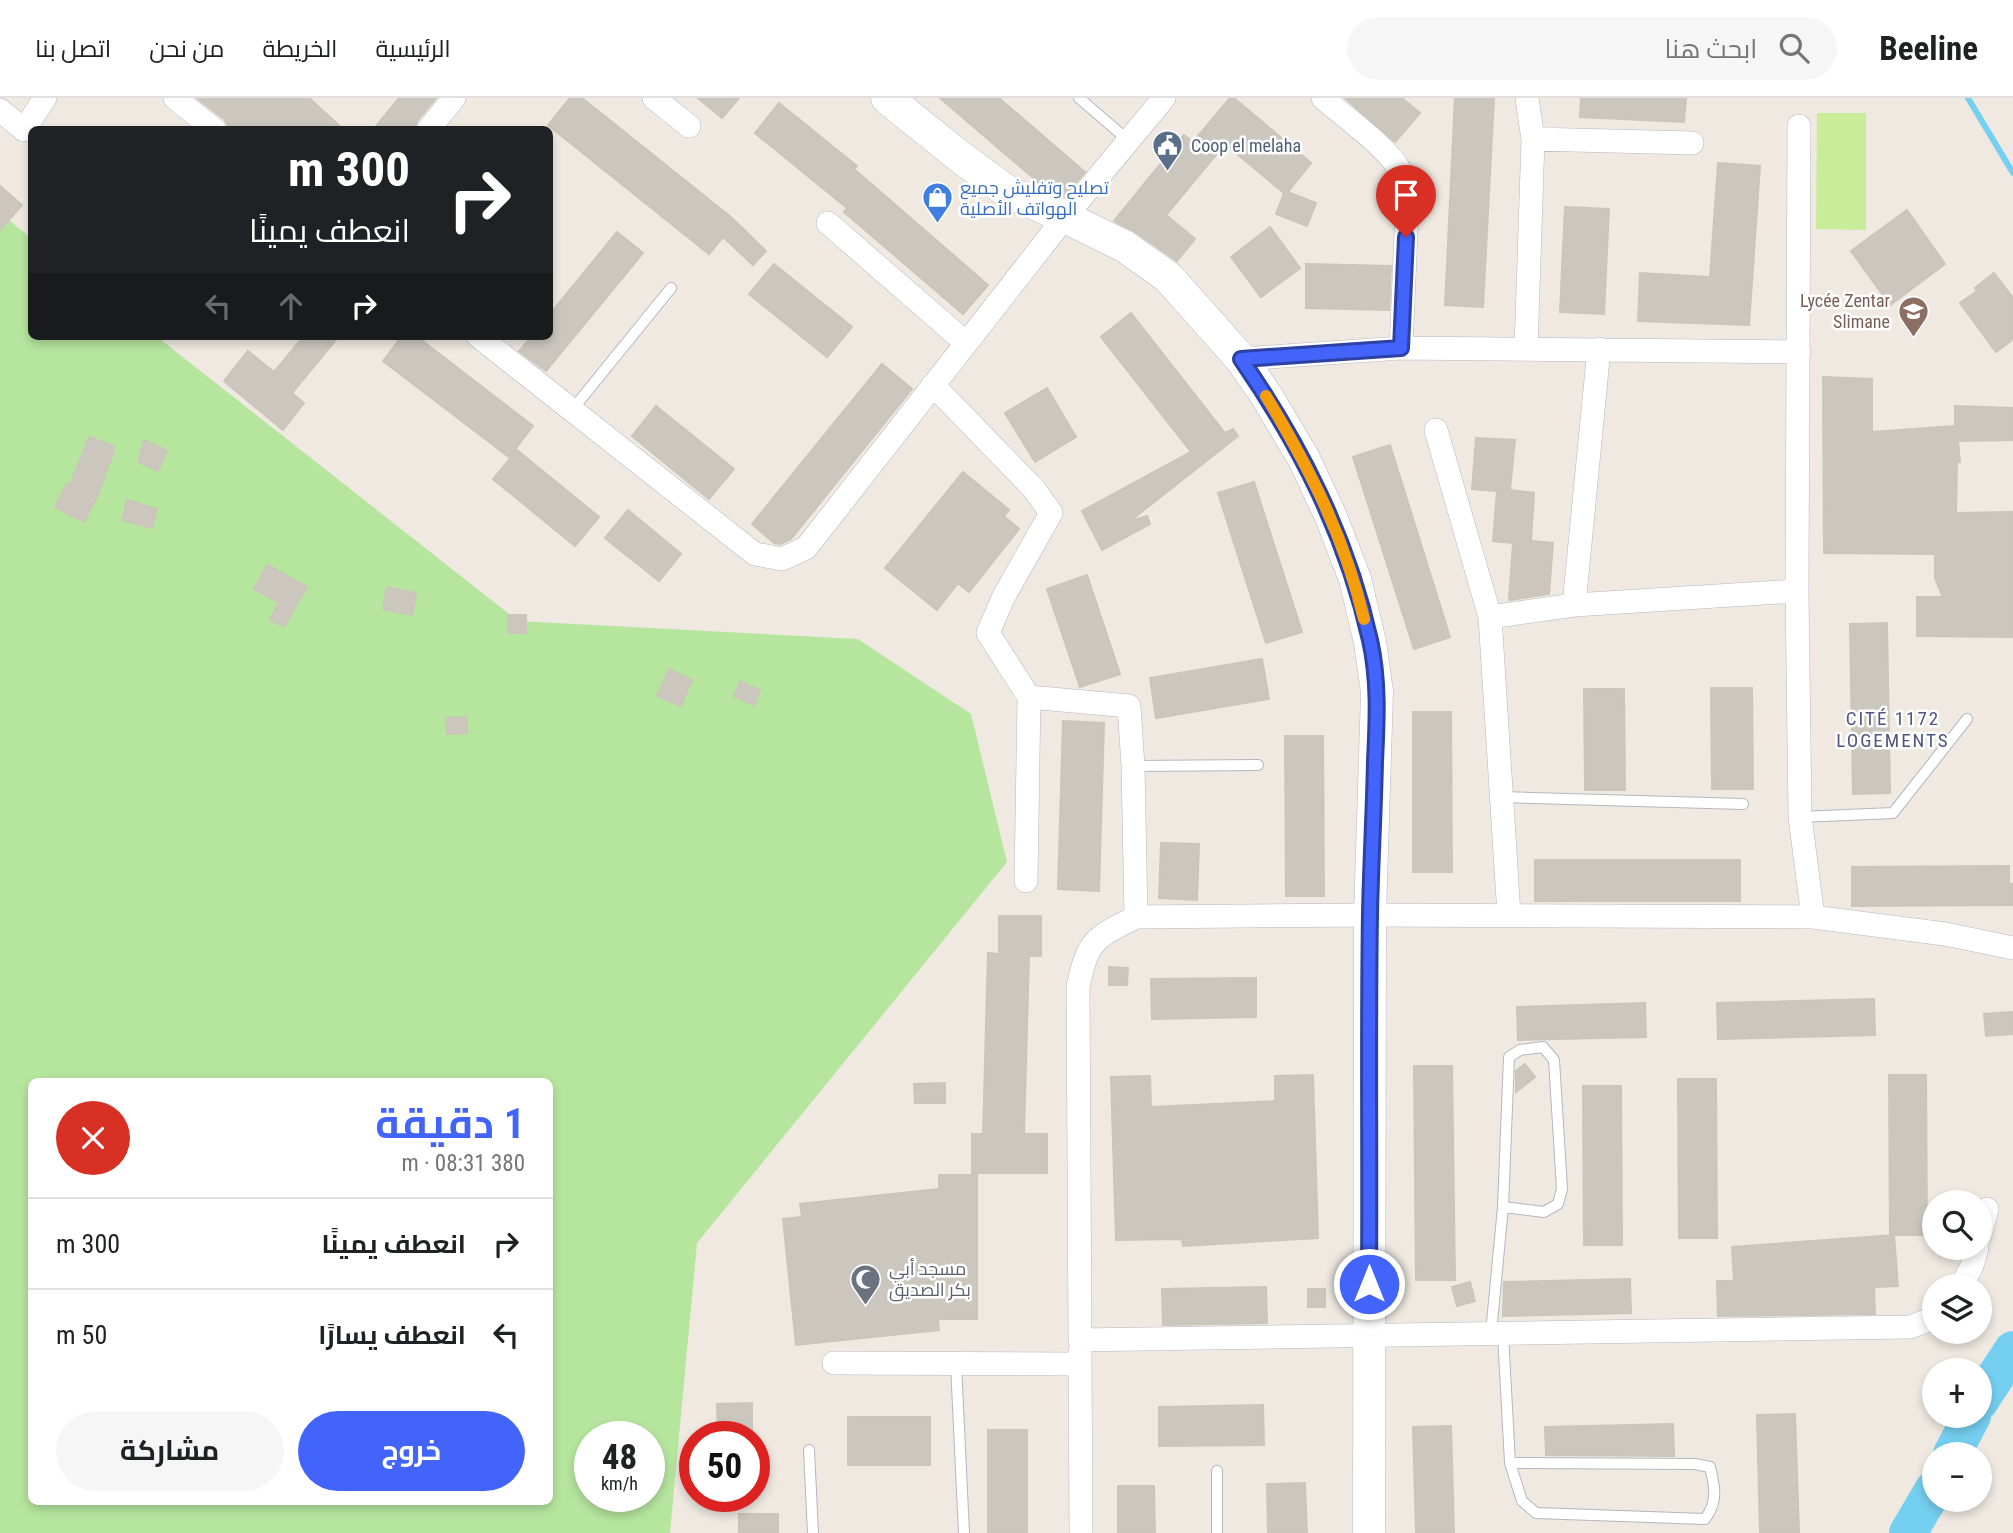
<!DOCTYPE html>
<html lang="ar">
<head>
<meta charset="utf-8">
<style>
  body { margin:0; font-family:"Roboto Condensed",Cairo,sans-serif; background:#f6f6f6; color:#202124; direction:rtl; height:100vh; display:flex; flex-direction:column; font-size:26px; white-space:nowrap }
  * { box-sizing:border-box; margin:0 }
  p { font-size:23px; color:#757577 }
  .icon { flex:none; width:38px; height:38px; fill:none; stroke:currentColor; stroke-width:2; stroke-linecap:round; stroke-linejoin:round }
  .map { position:relative; flex:1; overflow:hidden; direction:ltr }
  .side { position:absolute; left:28px; top:980px; width:525px; height:427px; display:flex; flex-direction:column; background:#fff; border-radius:10px; box-shadow:0 4px 10px #0003; direction:rtl }
  .side>* { flex:none }
  .hud { position:absolute; left:28px; top:28px; width:525px; height:214px; border-radius:10px; box-shadow:0 4px 10px #0003; direction:rtl; background:#202124; color:#fff; overflow:hidden }
  .fabs { position:absolute; left:1922px; top:1092px; display:grid; gap:14px }
  .fabs a { display:grid; place-items:center; width:70px; height:70px; border-radius:50%; background:#fff; box-shadow:0 4px 10px #0003; font-size:35px }
  .speed { position:absolute; left:574px; top:1323px; display:flex; gap:14px; font-size:35px; font-weight:700; text-align:center }
  .speed>* { display:grid; place-content:center; width:91px; height:91px; border-radius:50%; background:#fff; box-shadow:0 4px 10px #0003; line-height:1 }
  .speed small { font-size:18px; font-weight:400 }
  .speed .limit { border:10px solid #d22; background:#fff; color:#111 }
  .pin { position:absolute; display:grid; place-items:center; width:60px; height:60px; color:#fff; margin:-72px -30px; border-radius:50% 50% 50% 0; rotate:-45deg; box-shadow:0 0 7px #0007 }
  .pin .icon { rotate:45deg }
  .me { position:absolute; width:77px; margin:-38px; rotate:0deg; stroke-linejoin:round; filter:drop-shadow(0 0 5px #0008) }
  .turn { display:flex; align-items:center; gap:24px; height:147px; padding:0 28px; font-size:32px }
  .turn .icon { width:91px; height:91px; stroke-width:2.5 }
  .turn b { display:block; font-size:49px; line-height:60px }
  .lanes { display:flex; align-items:center; height:66px; padding:0 28px; background:#0003; justify-content:center; gap:35px; direction:ltr }
  .lanes .off { opacity:.35 }
  .round { display:grid; place-items:center; flex:none; width:74px; height:74px; border-radius:37px; background:#f6f6f6 }
  .headline { display:flex; align-items:center; justify-content:space-between; height:119px; padding:0 28px }
  h1 { font-size:42px; font-weight:700; line-height:52px; color:#4264fb }
  .action { display:flex; gap:14px; margin-top:auto; padding:14px 28px }
  .action a { flex:1; height:80px; border-radius:42px; background:#4264fb; color:#fff; font-size:28px; font-weight:700; line-height:80px; text-align:center }
  .action a+a { background:#f6f6f6; color:#202124 }
  ul { padding:0; list-style:none }
  li { display:flex; align-items:center; gap:21px; height:91px; padding:0 28px; border-top:2px solid #e0e0e0 }
  li div { flex:1 }
  li b { display:block; font-size:26px }
  li em { font-style:normal }
  header { display:flex; align-items:center; gap:42px; box-sizing:border-box; height:98px; padding:0 35px; background:#fff; border-bottom:2px solid #e0e0e0 }
  header strong { font-size:33px }
  nav { display:flex; gap:38px; margin-inline-start:auto; font-size:24px }
  .search { width:490px; height:63px; background:#f6f6f6; display:flex; align-items:center; gap:18px; box-sizing:border-box; padding:0 24px; border-radius:38px; color:#757577; font-size:26px }
  .map>svg:first-child { display:block }
  .green { fill:#b6e59e; fill-rule:evenodd }
  .pitch { fill:#c9ec9a }
  .lines { fill:none; stroke-linecap:round; stroke-linejoin:round }
  .stream { stroke:#75cff0; stroke-width:6 }
  .river { stroke:#75cff0; stroke-width:38 }
  .building { fill:#cbc7bf; stroke:#cbc5ba; stroke-width:2 }
  .lane-casing { stroke:#b4b7c1; stroke-width:12 }
  .street-casing { stroke:#b4b7c1; stroke-width:24 }
  .secondary-casing { stroke:#b4b7c1; stroke-width:33 }
  .lane { stroke:#fff; stroke-width:10 }
  .street { stroke:#fff; stroke-width:23 }
  .secondary { stroke:#fff; stroke-width:32 }
  .route-casing { stroke:#2b41a3; stroke-width:18 }
  .route { stroke:#4264fb; stroke-width:12 }
  .slow { stroke:#f59e0b; stroke-width:12 }
  .labels { text-anchor:middle; stroke-width:5; stroke-linejoin:round; paint-order:stroke }
  .service-label { font-size:18px; fill:#4e5e75; stroke:#fff; text-anchor:start }
  .shop-label { font-size:18px; fill:#366cbe; stroke:#fff; text-anchor:start }
  .education-label { font-size:18px; fill:#785e54; stroke:#fff; text-anchor:end }
  .worship-label { font-size:18px; fill:#5b616d; stroke:#fff; text-anchor:start }
  .neighbourhood-label { font-size:19px; letter-spacing:2px; fill:#4d5680; stroke:#fff }
</style>
</head>
<body>
<header>
<strong>Beeline</strong>
<div class="search"><svg class="icon" aria-label="search" viewBox="0 0 24 24"><circle cx="10" cy="10" r="6"/><path d="M15 15l6 6"/></svg>ابحث هنا</div>
<nav><a>الرئيسية</a><a>الخريطة</a><a>من نحن</a><a>اتصل بنا</a></nav>
</header>
<div class="map">
<svg width="2013" height="1435" viewBox="0 0 2013 1435">
  <rect width="100%" height="100%" fill="#efe9e1"/>
  <path class="green" d="M0 115 31 140 32 238H156L518 523 858 541 971 616 1007 764 697 1145 670 1435H0ZM32 984H550V1404H32ZM590 1339H649V1398H590Z"/>
  <path class="pitch" d="M1817 15H1866V132L1816 131Z"/>
  <g class="lines">
    <path class="stream" d="M1968 0 2013 75"/>
    <path class="river" d="M1979 1304 2013 1252
      M1952 1356 1972 1318
      M1908 1435 1934 1391"/>
  </g>
  <path class="building" d="M197 0H309L344 32H231L224 21Z
    M399 0H436L417 23 414 32H373Z
    M570 0H582L732 120 766 153 753 167 723 139 709 156 548 27Z
    M698 0H739L722 20Z
    M940 0H999L1085 74 1064 98 1045 90Z
    M1230 0H1234L1311 65 1288 94 1316 105 1307 128 1276 116 1284 95 1225 46 1166 117 1195 141 1177 163 1134 133 1114 123 1184 37 1193 44Z
    M1345 0H1402L1420 15 1395 44Z
    M1455 0H1494L1483 209 1445 207Z
    M1581 0H1686L1684 24 1580 19Z
    M779 5 857 68 854 71 988 187 963 216 844 114 847 110 755 35Z
    M1718 65 1760 68 1749 227 1638 223 1640 175 1710 179Z
    M0 88 22 107 0 132Z
    M1565 109 1609 111 1604 216 1560 214Z
    M1907 112 1945 166 1890 207 1851 153Z
    M1270 129 1300 170 1261 199 1231 159Z
    M617 134 643 155 546 273 519 253 532 238H550V216Z
    M774 166 852 229 827 259 749 196Z
    M1306 166 1391 168 1389 212 1306 210Z
    M1994 175 2013 200V241L1996 254 1960 205 1977 193 1975 190Z
    M1131 215 1225 335 1233 331 1238 338 1130 423 1147 418 1150 426 1102 452 1082 413 1191 354 1101 239Z
    M304 238H339L292 295 304 305 283 332 224 283 248 253 274 274Z
    M402 238H416L533 328 509 359 383 263Z
    M882 266 912 291 791 441 780 446 774 445 752 426Z
    M1823 279 1872 281V334L1955 328V308L2013 310V342L1958 343 1960 364H1957L1956 415 2013 414V539L1917 538V499H1943L1935 480V456L1824 455Z
    M1047 290 1076 339 1035 364 1005 315Z
    M656 308 734 371 709 401 632 338Z
    M89 339 115 349 99 394 84 424 55 409 67 385 70 387Z
    M1476 340 1515 342 1510 392 1534 395 1531 443 1553 445 1549 496 1509 502 1513 445 1493 443 1497 393 1472 391Z
    M144 342 167 353 158 373 138 364Z
    M1390 347 1450 539 1414 551 1353 359Z
    M517 352 599 419 575 448 493 381Z
    M963 374 1009 412 1004 418 1019 431 969 494 958 485 937 512 885 470Z
    M1254 384 1302 534 1266 545 1218 395Z
    M127 402 157 411 152 430 122 422Z
    M628 412 681 456 659 483 605 440Z
    M267 467 307 489 284 529 270 521 279 505 254 491Z
    M1087 477 1120 576 1080 589 1047 491Z
    M387 489 416 495 412 517 383 511Z
    M508 517H526V535H508Z
    M1887 525 1890 695 1853 696 1850 526Z
    M1262 561 1269 601 1156 620 1150 580Z
    M669 571 692 582 681 608 657 598Z
    M740 583 760 592 754 607 734 599Z
    M1711 590H1752L1753 691H1712Z
    M1584 591H1624L1625 692H1585Z
    M1413 614H1451L1452 774H1413Z
    M467 619V635L447 636 446 620Z
    M1063 623 1104 625 1099 793 1058 791Z
    M1285 638H1323L1324 798H1286Z
    M1161 745 1199 746 1197 802 1159 800Z
    M1535 762H1740V803H1535Z
    M2009 768V786H2013V807L1852 808V769Z
    M999 818H1041V858H1029L1024 1036H1047V1075H972V1036H983L988 855 999 856Z
    M1109 869 1128 870 1127 887H1109Z
    M1256 880V919L1152 921 1151 881Z
    M1874 901 1875 937 1718 941 1717 905Z
    M1645 905 1646 939 1518 942 1517 909Z
    M2013 914V936L1986 938 1984 916Z
    M1525 966 1535 979 1516 994V973Z
    M1414 968H1452L1455 1182H1416Z
    M1313 977 1318 1140 1183 1148 1182 1141 1116 1142 1111 979 1150 978 1151 1009 1275 1003V978Z
    M1889 977H1926L1927 1137H1890Z
    M1678 981H1716L1717 1140H1679Z
    M945 985V1005H915L914 986Z
    M1583 988H1621L1622 1147H1584Z
    M939 1077H977V1221H938L939 1232 796 1247 783 1121 802 1119 800 1106 939 1091Z
    M1894 1137 1898 1188 1874 1189 1875 1216 1718 1218 1717 1183H1734L1732 1149Z
    M1630 1181 1631 1215 1503 1218 1504 1184Z
    M1470 1184 1475 1203 1457 1208 1452 1189Z
    M1266 1189 1267 1225 1163 1227 1162 1191Z
    M1308 1191H1325V1209H1308Z
    M752 1305V1339H718L717 1306Z
    M1263 1307 1264 1347 1159 1348V1309Z
    M1795 1316 1799 1435H1760L1757 1317Z
    M848 1319H930V1367H848Z
    M1673 1326 1674 1358 1546 1357 1545 1329Z
    M1451 1328 1454 1435H1416L1413 1329Z
    M988 1332H1027V1435H988Z
    M1305 1385 1307 1435H1268L1267 1386Z
    M1118 1388H1154L1155 1435H1118Z
    M739 1416H778V1435H739Z"/>
  <g class="lines">
    <defs>
      <path id="lane" d="M1079 0 1129 43
        M572 312 671 190
        M1133 668 1258 667
        M1502 699 1743 706
        M1800 719 1893 715 1967 621
        M1491 1235 1503 1109 1509 959 1520 952 1543 949 1554 962 1562 1091 1558 1106 1544 1114 1503 1109
        M1503 1236 1510 1365 1522 1403 1536 1415 1705 1421C1718 1404 1715 1389 1710 1369L1695 1366 1510 1365
        M956 1266 964 1435
        M809 1352 813 1435
        M1217 1435V1373"/>
      <path id="street" d="M175 0 215 32
        M654 0 689 28
        M1323 0C1343 18 1389 50 1400 73 1406 85 1406 99 1407 112L1401 250
        M1527 0 1533 41
        M0 12 24 32 45 0
        M1799 28 1797 493 1800 719 1813 819
        M428 32 454 0
        M828 125 966 245
        M478 238 755 456 782 461 806 450 1065 119 1164 0
        M1526 251 1533 41 1692 45
        M1241 261 1401 250 1799 254
        M933 287 1034 391 1051 415 1003 500 988 535 1029 599 1026 783
        M1436 332 1490 519 1509 817
        M1574 507 1599 251
        M1490 519 1574 507 1797 493
        M1029 599 1129 608 1133 668 1136 819
        M1979 1141 1987 1111
        M1961 1188 1972 1168 1977 1150
        M1934 1220 1910 1229 1080 1242 1078 889C1088 842 1094 840 1136 819L1370 817 1813 819 1945 836 2013 850
        M1080 1253 1081 1435
        M834 1265 1080 1266"/>
      <path id="secondary" d="M887 0 959 58 1008 94 1065 119 1124 148 1168 179 1241 261 1266 297 1304 361 1331 419 1355 481 1370 544 1377 594 1370 817 1369 1435"/>
    </defs>
    <use href="#lane" class="lane-casing"/>
    <use href="#street" class="street-casing"/>
    <use href="#secondary" class="secondary-casing"/>
    <use href="#lane" class="lane"/>
    <use href="#street" class="street"/>
    <use href="#secondary" class="secondary"/>
  </g>
  <g class="lines">
    <defs>
      <path id="route" d="M1369 1186C1370 1063 1368 939 1370 816 1371 765 1374 714 1375 663 1377 622 1379 582 1370 542 1347 439 1301 348 1241 261L1401 250 1406 139"/>
    </defs>
    <use href="#route" class="route-casing"/>
    <use href="#route" class="route"/>
    <path class="slow" d="M1266 298C1310 371 1344 438 1364 521"/>
  </g>
  <defs>
    <symbol id="civic-pin" viewBox="-11 -11 22 30"><path d="M0 17L-7.5 6A9.5 9.5 0 1 1 7.5 6Z" fill="#5c6f8a" stroke="#fff"/><path d="M-.6-6.5H3V-4.5H.6V-3L4-1V1h2V6H-6V1h2V-1L-.6-3ZM-1.2 2.5V6h2.4V2.5Z" fill="#fff"/></symbol>
    <symbol id="shop-pin" viewBox="-11 -11 22 30"><path d="M0 17L-7.5 6A9.5 9.5 0 1 1 7.5 6Z" fill="#3f7fe0" stroke="#fff"/><path d="M-5-2.5h2.3a2.7 3.5 0 0 1 5.4 0H5L5.5 6h-11ZM-1.5-2.5h3a1.5 2.3 0 0 0-3 0Z" fill="#fff"/></symbol>
    <symbol id="school-pin" viewBox="-11 -11 22 30"><path d="M0 17L-7.5 6A9.5 9.5 0 1 1 7.5 6Z" fill="#8d6e63" stroke="#fff"/><path d="M0-5L7-2L0 1L-7-2ZM-4 1L0 2.5L4 1V4Q0 6-4 4Z" fill="#fff"/></symbol>
    <symbol id="mosque-pin" viewBox="-11 -11 22 30"><path d="M0 17L-7.5 6A9.5 9.5 0 1 1 7.5 6Z" fill="#6b7280" stroke="#fff"/><path d="M3.5-4.9A6 6 0 1 0 3.5 4.9A5 5 0 1 1 3.5-4.9Z" fill="#fff"/></symbol>
  </defs>
  <g fill-rule="evenodd">
    <use href="#civic-pin" x="1150" y="30" width="35" height="47"/>
    <use href="#shop-pin" x="920" y="82" width="35" height="47"/>
    <use href="#school-pin" x="1896" y="196" width="35" height="47"/>
    <use href="#mosque-pin" x="848" y="1164" width="35" height="47"/>
  </g>
  <g class="labels">
    <g class="service-label">
      <text x="1191" y="54">Coop el melaha</text>
    </g>
    <g class="shop-label">
      <text x="960" y="96">تصليح وتفليش جميع<tspan x="960" dy="21">الهواتف الأصلية</tspan></text>
    </g>
    <g class="education-label">
      <text x="1890" y="209">Lycée Zentar<tspan x="1890" dy="21">Slimane</tspan></text>
    </g>
    <g class="worship-label">
      <text x="889" y="1177">مسجد أبي<tspan x="889" dy="21">بكر الصديق</tspan></text>
    </g>
    <g class="neighbourhood-label">
      <text x="1893" y="627">CITÉ 1172<tspan x="1893" dy="22">LOGEMENTS</tspan></text>
    </g>
  </g>
</svg>
<div class="fabs">
<a><svg class="icon" aria-label="search" viewBox="0 0 24 24"><circle cx="10" cy="10" r="6"/><path d="M15 15l6 6"/></svg></a>
<a><svg class="icon" aria-label="layers" viewBox="0 0 24 24"><path d="M12 4l9 5-9 5-9-5zM3 14l9 5 9-5"/></svg></a>
<a>+</a>
<a>−</a>
</div>
<div class="speed"><div>48<small>km/h</small></div><div class="limit">50</div></div>
<div class="pin" style="left:1406px;top:139px;background:#d93025"><svg class="icon" aria-label="arrive" viewBox="0 0 24 24"><path d="M6 21V4h12l-3 4 3 4H6"/></svg></div>
<svg class="me" style="left:1369px;top:1186px" viewBox="-20 -20 40 40"><circle r="17" fill="#4264fb" stroke="#fff" stroke-width="3"/><path d="M0-11L8 9 0 5-8 9z" fill="#fff"/></svg>
<div class="hud">
<div class="turn"><svg class="icon" aria-label="right" viewBox="0 0 24 24"><path d="M7 20v-9h11M14 6l5 5-5 5"/></svg><div><b>300 m</b>انعطف يمينًا</div></div>
<div class="lanes"><svg class="icon off" aria-label="left" viewBox="0 0 24 24"><path d="M17 20v-9H6M10 6l-5 5 5 5"/></svg><svg class="icon off" aria-label="ahead" viewBox="0 0 24 24"><path d="M12 20V5M6 11l6-6 6 6"/></svg><svg class="icon" aria-label="right" viewBox="0 0 24 24"><path d="M7 20v-9h11M14 6l5 5-5 5"/></svg></div>
</div>
<section class="side">
<div class="headline"><div><h1>1 دقيقة</h1><p>380 m · 08:31</p></div><a class="round" style="background:#d93025;color:#fff"><svg class="icon" aria-label="close" viewBox="0 0 24 24"><path d="M6 6l12 12M18 6L6 18"/></svg></a></div>
<ul>
<li><svg class="icon" aria-label="right" viewBox="0 0 24 24"><path d="M7 20v-9h11M14 6l5 5-5 5"/></svg><div><b>انعطف يمينًا</b></div><em>300 m</em></li>
<li><svg class="icon" aria-label="left" viewBox="0 0 24 24"><path d="M17 20v-9H6M10 6l-5 5 5 5"/></svg><div><b>انعطف يسارًا</b></div><em>50 m</em></li>
</ul>
<div class="action"><a>خروج</a><a>مشاركة</a></div>
</section>
</div>
</body>
</html>
